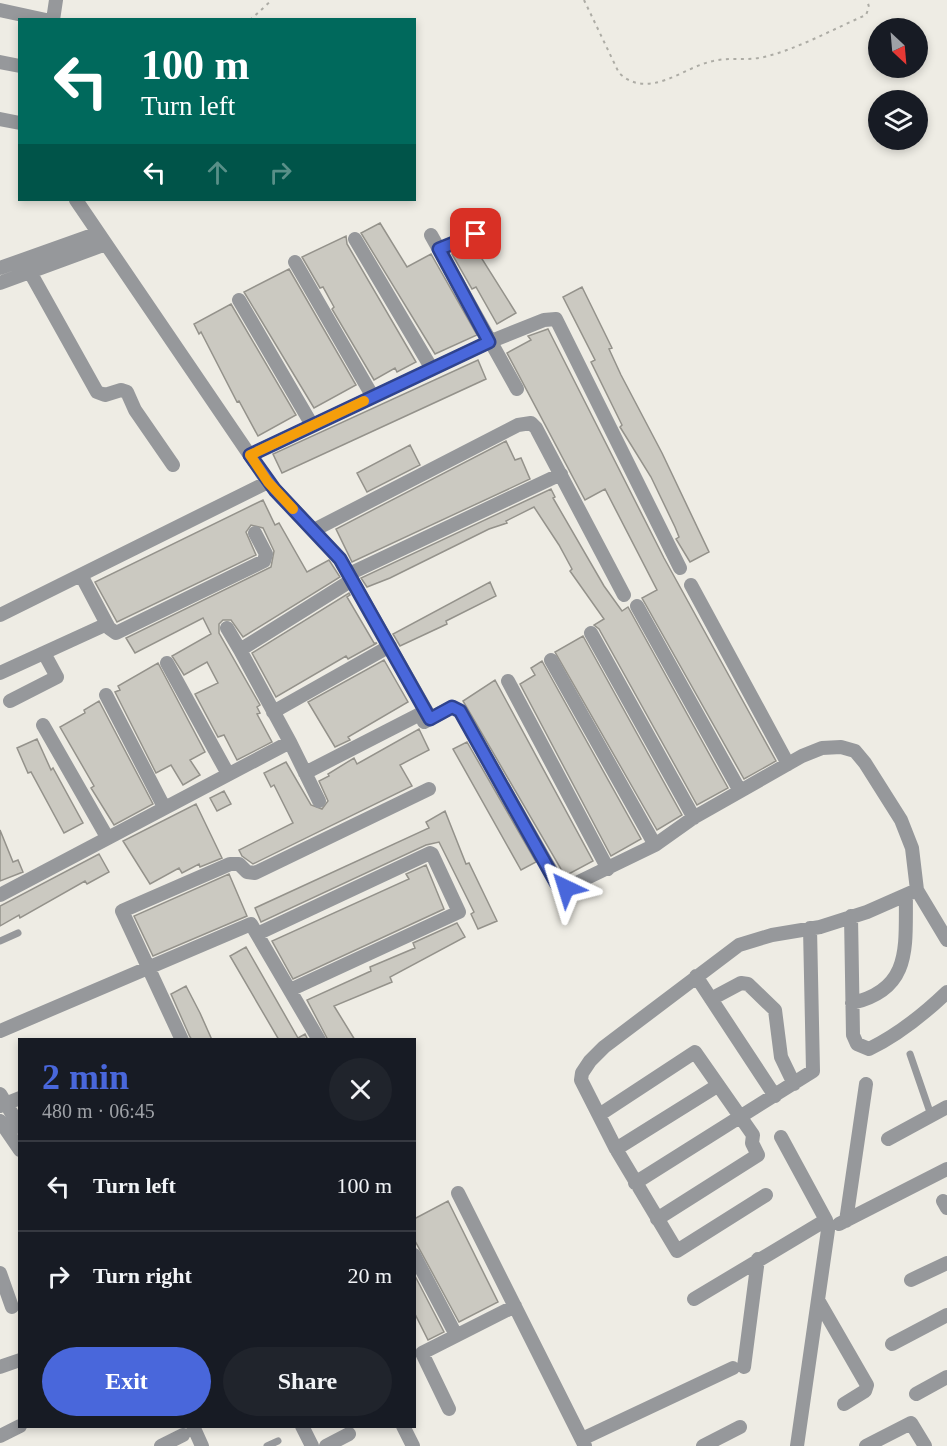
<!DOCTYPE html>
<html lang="en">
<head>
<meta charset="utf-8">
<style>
  body { margin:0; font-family:"Times New Roman",serif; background:#20242c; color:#f1f3f6; height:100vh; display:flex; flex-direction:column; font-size:22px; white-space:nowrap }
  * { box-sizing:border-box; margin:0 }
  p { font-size:20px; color:#9ea1a6 }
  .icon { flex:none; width:33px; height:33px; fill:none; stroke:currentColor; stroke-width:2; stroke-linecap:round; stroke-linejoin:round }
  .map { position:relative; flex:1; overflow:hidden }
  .details { position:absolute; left:18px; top:1038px; width:398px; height:390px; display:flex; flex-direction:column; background:#171b24; border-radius:0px; box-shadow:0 3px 9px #0003 }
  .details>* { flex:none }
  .guide { position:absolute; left:18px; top:18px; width:398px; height:183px; border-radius:0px; box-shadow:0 3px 9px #0003; background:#00695c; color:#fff; overflow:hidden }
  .needle { width:39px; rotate:154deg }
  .fabs { position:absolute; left:868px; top:18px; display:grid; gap:12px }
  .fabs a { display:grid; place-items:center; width:60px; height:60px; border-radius:50%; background:#171b24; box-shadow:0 3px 9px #0003; font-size:30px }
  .pin { position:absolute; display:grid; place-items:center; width:51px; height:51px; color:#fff; margin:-26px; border-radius:12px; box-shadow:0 3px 9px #0006 }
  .me { position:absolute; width:66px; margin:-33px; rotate:319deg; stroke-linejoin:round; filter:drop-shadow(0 0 4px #0008) }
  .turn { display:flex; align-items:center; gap:21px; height:126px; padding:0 24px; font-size:27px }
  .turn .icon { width:78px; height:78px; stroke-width:2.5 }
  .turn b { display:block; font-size:42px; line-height:51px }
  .lanes { display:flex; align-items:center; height:57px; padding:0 24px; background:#0003; justify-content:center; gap:30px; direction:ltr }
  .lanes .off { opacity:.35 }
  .round { display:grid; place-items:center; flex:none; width:63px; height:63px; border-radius:32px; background:#20242c }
  .summary { display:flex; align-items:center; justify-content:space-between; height:102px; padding:0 24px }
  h1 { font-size:36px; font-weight:700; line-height:45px; color:#4967db }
  .button { display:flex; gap:12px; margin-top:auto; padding:12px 24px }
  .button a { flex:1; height:69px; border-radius:36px; background:#4967db; color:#fff; font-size:24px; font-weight:700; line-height:69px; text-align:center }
  .button a+a { background:#20242c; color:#f1f3f6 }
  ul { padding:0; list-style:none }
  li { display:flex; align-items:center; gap:18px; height:90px; padding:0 24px; border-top:2px solid #363941 }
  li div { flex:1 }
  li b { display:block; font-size:22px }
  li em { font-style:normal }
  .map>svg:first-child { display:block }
  .building { fill:#cbc9c1; stroke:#94928b; stroke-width:1.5 }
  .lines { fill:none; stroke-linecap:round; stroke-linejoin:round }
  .path { stroke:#adaca5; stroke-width:2; stroke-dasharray:3 4.5; stroke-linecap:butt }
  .service { stroke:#96989b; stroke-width:7 }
  .minor { stroke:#96989b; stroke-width:14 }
  .route-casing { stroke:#2f438e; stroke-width:15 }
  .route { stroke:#4967db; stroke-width:10 }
  .slow { stroke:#f59e0b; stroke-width:10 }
</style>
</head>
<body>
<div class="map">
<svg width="947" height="1446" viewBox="0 0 947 1446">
  <rect width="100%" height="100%" fill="#eeece4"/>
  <path class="building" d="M380 223 407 267 431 254 477 335 435 354 361 233Z
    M346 236 347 244 416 362 397 372 395 368 374 380 332 309 334 307 323 287 320 288 302 257Z
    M472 243 516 313 497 324 476 287 472 289 452 254Z
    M289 269 356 385 314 408 244 292Z
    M582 287 612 348 609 349 621 375 662 453 709 552 690 562 676 539 679 537 675 527 651 477 620 427 622 425 591 362 595 360 563 297Z
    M231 304 296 415 258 436 239 401 237 402 201 332 199 334 194 324Z
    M548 329 664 558 776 761 744 779 642 598 657 590 605 489 585 500 507 353 531 340 528 336Z
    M478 360 486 379 282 473 273 454Z
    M506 441 515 460 521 458 530 479 352 562 336 529Z
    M410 445 420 465 367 492 357 473Z
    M551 489 555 497 553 498 604 586 622 611 628 607 728 788 697 805 599 629 594 625 604 619 570 571 572 569 559 545 534 507 506 521 507 523 489 529 390 578 367 587 361 578Z
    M263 500 275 525 279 523 307 572 329 560 340 577 243 637 231 620H223L219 624V633L260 705 257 707 260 713 257 714 272 742 237 760 224 735 218 737 195 694 218 683 207 662 184 675 172 656 211 634 203 618 135 653 126 638 271 567 274 551 263 528 251 525 246 532 256 555 117 622 95 582Z
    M490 582 496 596 446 621 447 624 400 646 393 634Z
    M349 593 350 595 347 597 374 643H377L348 659 346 656 276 697 252 653Z
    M583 636 682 815 657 830 555 652Z
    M384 660 408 702 348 737 350 740 335 747 308 702Z
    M542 661 641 839 611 856 520 684 535 675 531 668Z
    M158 663 205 752 190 760 200 775 183 785 171 765 156 773 115 692 120 690 118 686Z
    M495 680 593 861 565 876 463 701Z
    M99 701 153 804 114 825 91 788 94 786 60 727 85 713 84 710Z
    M419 729 429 750 400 765 412 786 253 864 242 856 239 850 293 823 274 785 271 787 264 773 286 762 311 805 322 809 328 801 319 781 329 776 328 774 354 758 357 764Z
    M37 739 51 770 53 768 83 823 64 833 31 772 28 773 17 748Z
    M467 742 536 862 521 870 453 749Z
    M224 791 231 804 217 811 210 798Z
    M196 804 222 858 200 867 199 864 182 873 179 868 150 884 123 841Z
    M445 811 466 864 469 863 497 921 478 929 471 914 474 912 439 842 426 845 261 922 255 908 429 828 426 822Z
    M0 830 13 862 18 860 23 872 0 881Z
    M99 854 109 872 87 884 85 881 20 918 19 915 0 926V906Z
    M426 865 444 909 293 979 272 941 409 879 406 874Z
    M229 874 247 916 153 956 134 916Z
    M457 923 465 937 390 977 392 982 334 1006 355 1040H328L307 1000 371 971 370 967 415 948 413 943Z
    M246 947 298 1038 305 1034 308 1040H279L230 956Z
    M186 986 200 1013 212 1040H192L190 1037 171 994Z
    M448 1201 498 1302 459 1322 414 1239V1219Z
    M414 1274 444 1332 428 1340 414 1312Z"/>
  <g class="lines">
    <path class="path" d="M584 0 619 73C649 101 683 67 713 61 730 57 747 61 764 57 798 49 833 29 866 15L869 7 867 0
      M250 20 272 0"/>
    <path class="service" d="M439 249 476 234 492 245
      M0 941 18 933
      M910 1054 931 1115
      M267 1446 278 1441"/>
    <path class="minor" d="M0 10 46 20
      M53 20 56 0
      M0 62 20 66
      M0 119 20 123
      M76 200 268 482 340 559 431 719
      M431 235 517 389
      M355 239 432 369
      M295 262 373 397
      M0 268 98 233
      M30 272 97 392 105 395 121 390 127 392 135 410 173 465
      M0 283 106 244
      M239 300 312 425
      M250 455 489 342 544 320 556 319 680 568
      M314 530 518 425 531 423 536 428 624 595
      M349 574 561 474
      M81 575 109 628 116 633 264 561 266 554 255 533
      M691 585 788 764
      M637 606 740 791
      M0 615 268 482
      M227 628 240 650
      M591 633 694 818
      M551 660 655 845
      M167 663 228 774
      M0 673 107 624
      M508 681 608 869
      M106 695 164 807
      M10 701 57 677 44 653
      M273 712 390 646
      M424 722 452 707 460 711 562 890 655 845 693 818 802 756 822 748 841 747 855 751 865 763 901 820 912 848 917 890 947 940
      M43 725 107 837
      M290 742 240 650 352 580
      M305 773 426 711
      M0 895 290 742 319 801
      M851 916 853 1035 857 1044 869 1049C898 1035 924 1014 947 992
      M257 934 430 853 432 854 459 912 290 990
      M696 976 775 1096
      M711 999 741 983 748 984 775 1010 781 1057 794 1084
      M852 1003C913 989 905 945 906 895
      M0 1031 251 924 319 1040
      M182 1040 122 911 230 864H239L247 872 255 873 429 789
      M0 1094 20 1127
      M0 1106 20 1098
      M599 1115 695 1052 753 1135 752 1143 758 1155 657 1219
      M0 1121 20 1150
      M781 1137 826 1220
      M888 1139 947 1107
      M616 1149 717 1086
      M635 1183 813 1071 810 928
      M458 1193 585 1446
      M766 1195 677 1251 616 1149 581 1080 582 1073 590 1061 604 1047 739 945 772 935 820 927 867 912 917 890
      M943 1201 947 1208
      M846 1221 866 1084
      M839 1224 947 1169
      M414 1255 456 1335
      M0 1273 12 1307
      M911 1280 947 1263
      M694 1299 826 1220 828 1230 797 1446
      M818 1300 867 1385 865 1391 844 1404
      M892 1344 947 1315
      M0 1367 20 1360
      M744 1367 758 1259
      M916 1394 947 1377
      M449 1409 422 1353 515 1306
      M193 1426 202 1446
      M302 1426 312 1446
      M403 1426 413 1446
      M0 1436 20 1426
      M582 1439 733 1368
      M161 1446 183 1435
      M326 1446 349 1434
      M703 1446 740 1427
      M866 1446 911 1423 925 1446"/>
  </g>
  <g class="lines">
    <defs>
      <path id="route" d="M476 234 439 249 489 342 250 455 275 490 340 559 430 719 452 707 460 711 558 886 566 888"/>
    </defs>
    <use href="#route" class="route-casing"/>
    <use href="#route" class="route"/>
    <path class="slow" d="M293 509 268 482 250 455 364 401"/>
  </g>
</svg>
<div class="fabs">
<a><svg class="needle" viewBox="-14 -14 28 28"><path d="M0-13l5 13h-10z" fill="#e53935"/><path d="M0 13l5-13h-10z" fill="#9ea1a6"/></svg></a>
<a><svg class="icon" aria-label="layers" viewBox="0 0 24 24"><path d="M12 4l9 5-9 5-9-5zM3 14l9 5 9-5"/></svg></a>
</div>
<div class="pin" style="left:476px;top:234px;background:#d93025"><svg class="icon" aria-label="arrive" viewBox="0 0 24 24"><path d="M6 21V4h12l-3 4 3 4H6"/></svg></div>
<svg class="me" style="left:566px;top:888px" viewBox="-20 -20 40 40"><path d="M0-17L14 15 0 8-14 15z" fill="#4967db" stroke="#fff" stroke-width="4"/></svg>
<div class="guide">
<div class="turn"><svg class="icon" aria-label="left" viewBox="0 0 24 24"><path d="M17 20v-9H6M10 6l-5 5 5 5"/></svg><div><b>100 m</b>Turn left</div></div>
<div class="lanes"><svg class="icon" aria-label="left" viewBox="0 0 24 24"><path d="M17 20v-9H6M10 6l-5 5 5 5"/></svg><svg class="icon off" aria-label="ahead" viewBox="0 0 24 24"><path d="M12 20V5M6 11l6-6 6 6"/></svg><svg class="icon off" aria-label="right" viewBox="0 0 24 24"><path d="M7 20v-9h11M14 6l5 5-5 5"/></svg></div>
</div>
<section class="details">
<div class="summary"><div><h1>2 min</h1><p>480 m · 06:45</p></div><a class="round"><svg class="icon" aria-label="close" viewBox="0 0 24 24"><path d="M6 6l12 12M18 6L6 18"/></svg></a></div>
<ul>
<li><svg class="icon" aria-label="left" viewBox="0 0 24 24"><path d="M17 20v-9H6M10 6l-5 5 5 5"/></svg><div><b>Turn left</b></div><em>100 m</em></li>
<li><svg class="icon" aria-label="right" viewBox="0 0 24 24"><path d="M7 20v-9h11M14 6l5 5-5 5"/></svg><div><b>Turn right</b></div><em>20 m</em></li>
</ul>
<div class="button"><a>Exit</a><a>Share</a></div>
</section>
</div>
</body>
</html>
